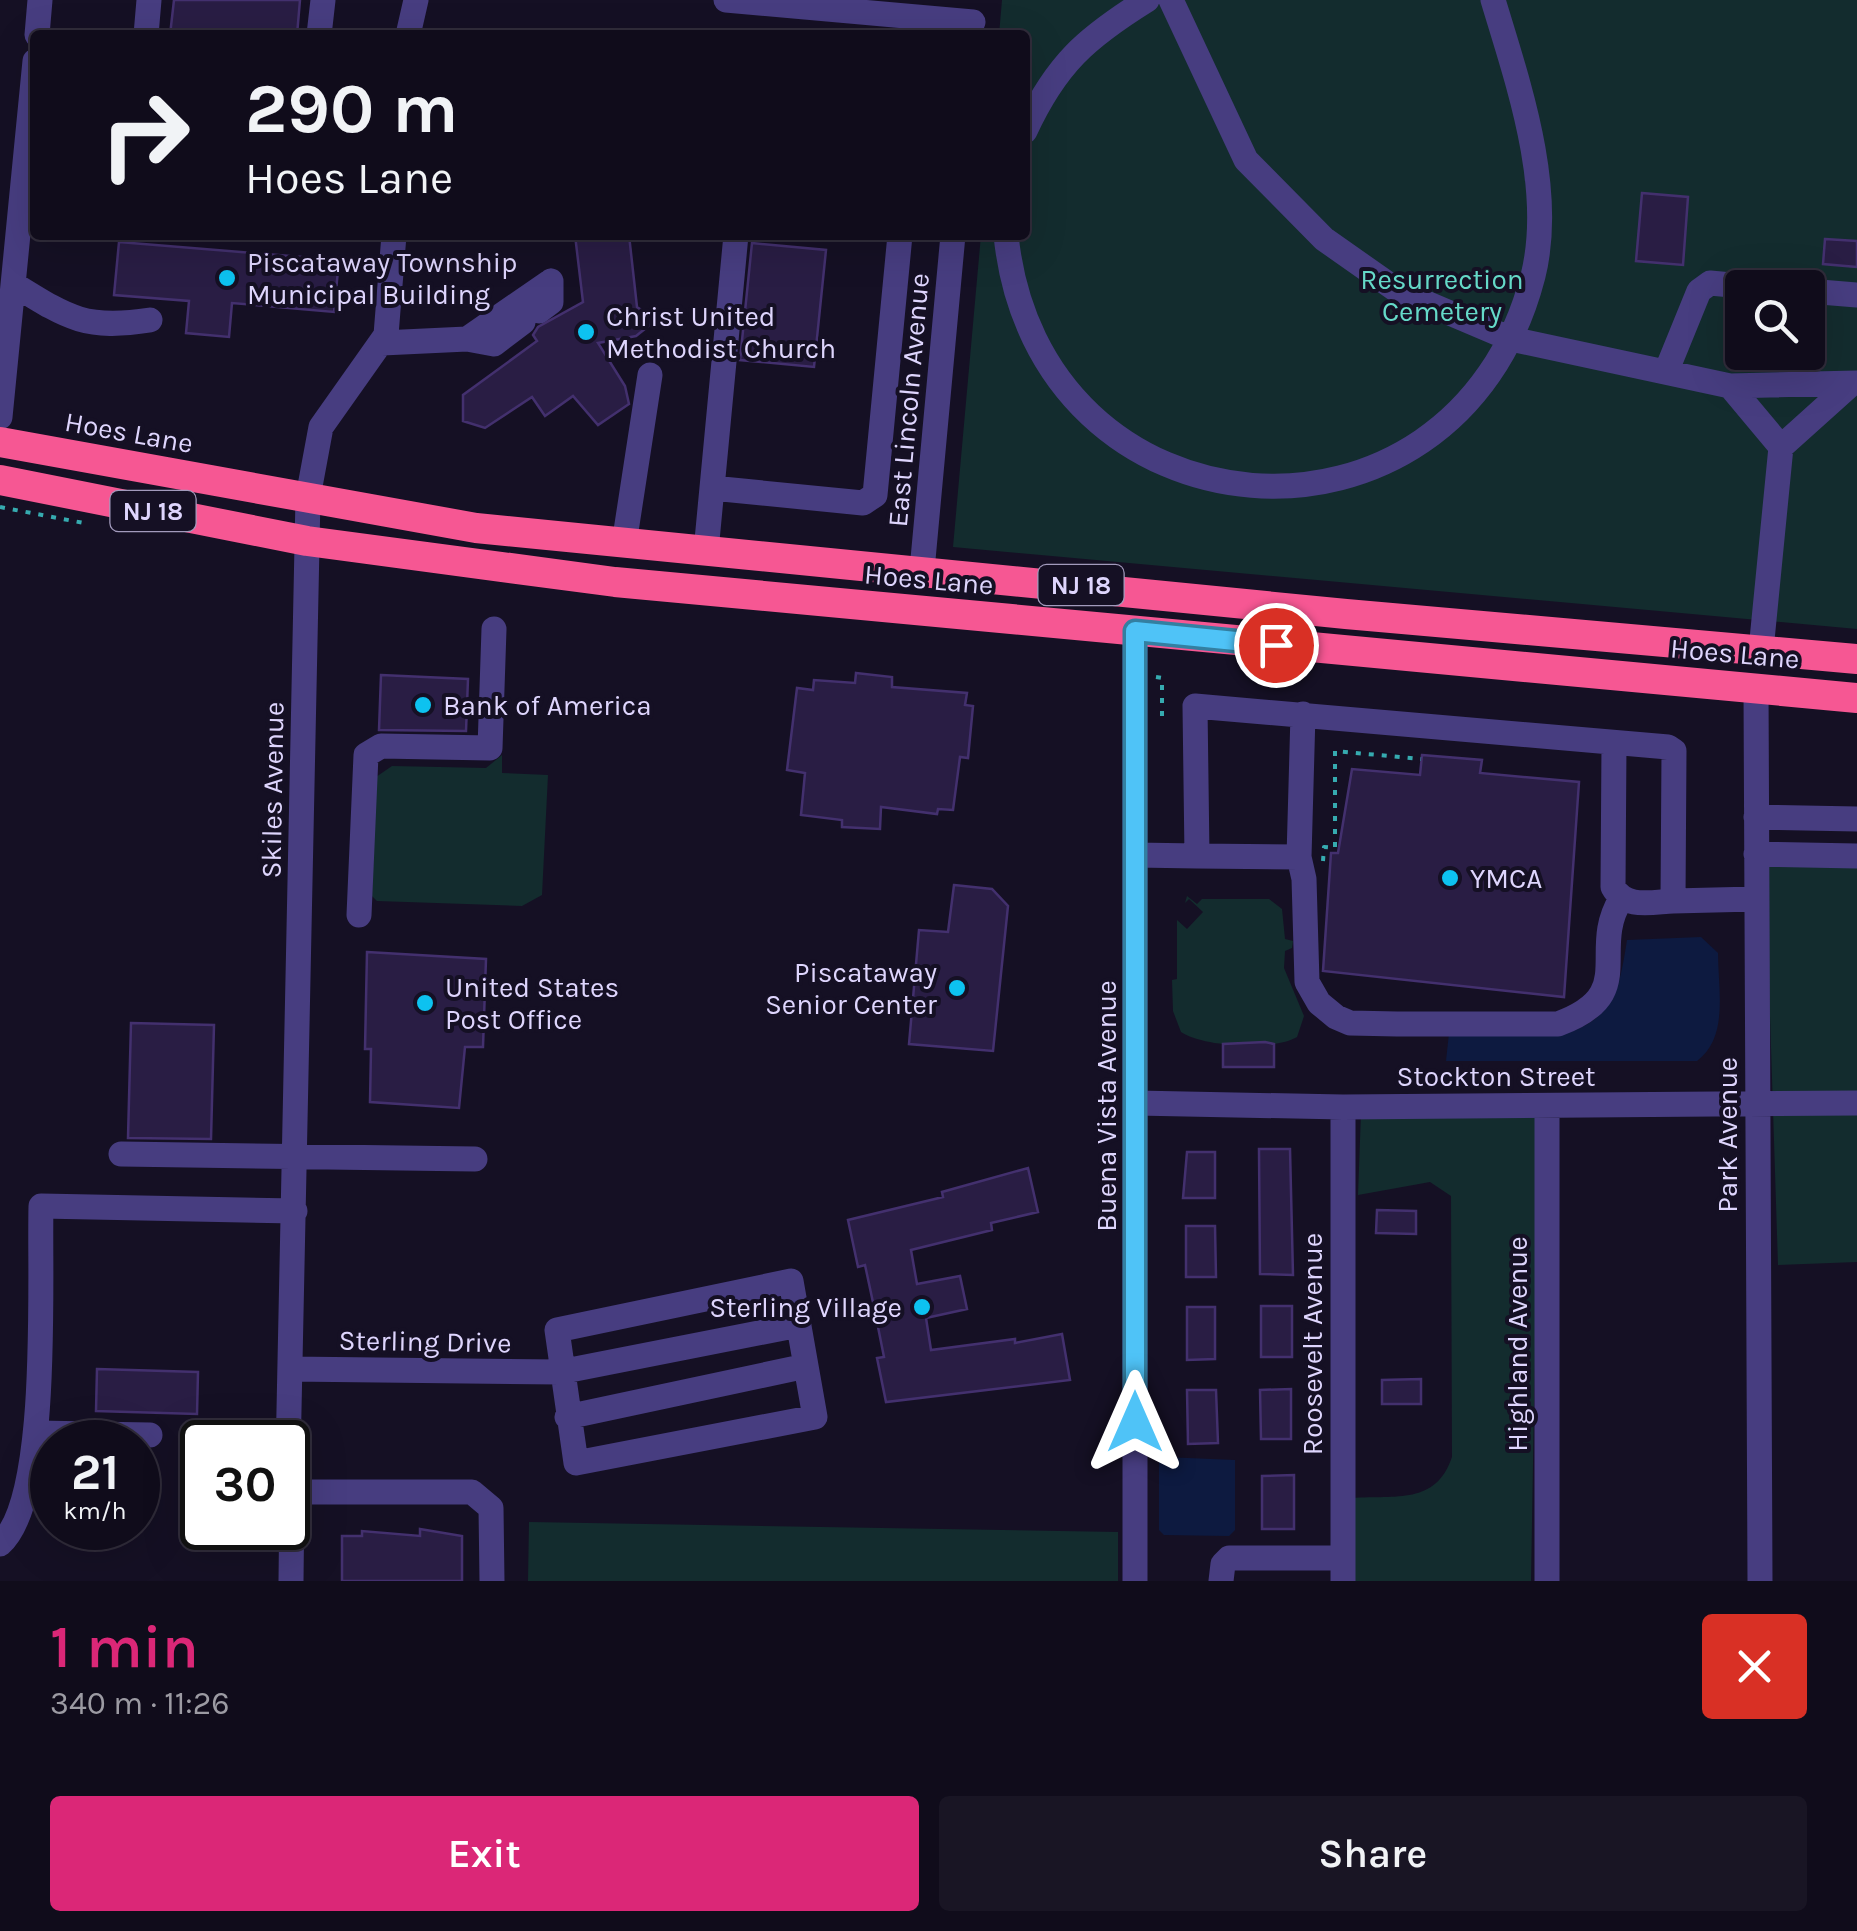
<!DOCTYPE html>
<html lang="en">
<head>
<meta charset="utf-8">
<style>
  body { margin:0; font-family:Karla,sans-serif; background:#191524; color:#f1f3f6; height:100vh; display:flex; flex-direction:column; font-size:38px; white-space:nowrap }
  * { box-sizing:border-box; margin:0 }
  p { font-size:32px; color:#9c9ba3 }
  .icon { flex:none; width:55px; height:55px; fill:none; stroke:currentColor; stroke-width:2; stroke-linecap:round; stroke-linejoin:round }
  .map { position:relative; height:1581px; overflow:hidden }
  .panel { display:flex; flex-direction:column; background:#100c1b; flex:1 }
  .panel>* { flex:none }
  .banner { position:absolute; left:30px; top:30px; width:1000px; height:210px; border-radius:10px; box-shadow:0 10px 40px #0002,0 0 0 2px #302c3a; background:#100c1b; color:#f1f3f6; overflow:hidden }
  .fabs { position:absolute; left:1725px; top:270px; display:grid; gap:20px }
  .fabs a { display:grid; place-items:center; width:100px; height:100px; border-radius:10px; background:#100c1b; box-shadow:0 10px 40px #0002,0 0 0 2px #302c3a; font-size:50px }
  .speed { position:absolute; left:30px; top:1420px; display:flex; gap:20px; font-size:50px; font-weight:700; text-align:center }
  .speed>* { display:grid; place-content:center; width:130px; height:130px; border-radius:50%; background:#100c1b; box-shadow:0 10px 40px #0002,0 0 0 2px #302c3a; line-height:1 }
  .speed small { font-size:25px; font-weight:400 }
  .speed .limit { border:5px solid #111; border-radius:15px; background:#fff; color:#111 }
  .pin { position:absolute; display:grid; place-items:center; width:85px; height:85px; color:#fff; margin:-42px; border:5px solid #fff; border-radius:50%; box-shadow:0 2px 10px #0007 }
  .me { position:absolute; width:110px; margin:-55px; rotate:0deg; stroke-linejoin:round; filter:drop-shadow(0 0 8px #0008) }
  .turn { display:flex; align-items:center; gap:35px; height:210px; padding:0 50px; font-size:45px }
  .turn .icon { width:130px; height:130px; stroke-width:2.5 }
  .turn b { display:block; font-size:70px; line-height:85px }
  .round { display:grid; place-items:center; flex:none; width:105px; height:105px; border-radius:10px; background:#191524 }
  .headline { display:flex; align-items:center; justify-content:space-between; height:170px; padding:0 50px }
  h1 { font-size:60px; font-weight:600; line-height:75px; color:#db2777 }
  .button { display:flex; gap:20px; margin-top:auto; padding:20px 50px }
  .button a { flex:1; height:115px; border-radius:10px; background:#db2777; color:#fff; font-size:40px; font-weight:600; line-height:115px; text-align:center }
  .button a+a { background:#191524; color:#f1f3f6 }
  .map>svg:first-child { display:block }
  .green { fill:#132c2e; fill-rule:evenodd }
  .water { fill:#0d1a40 }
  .building { fill:#291d44; stroke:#43306e; stroke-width:2.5 }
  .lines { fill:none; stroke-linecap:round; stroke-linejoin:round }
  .path { stroke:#36abb0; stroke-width:4; stroke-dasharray:5 8; stroke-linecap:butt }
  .minor { stroke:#473d80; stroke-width:25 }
  .highway { stroke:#f65793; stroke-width:30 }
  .route-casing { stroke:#337fa1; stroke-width:25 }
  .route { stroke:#4fc3f7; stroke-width:18 }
  .poi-dot { fill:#0dc2f0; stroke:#151024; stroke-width:4 }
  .labels { text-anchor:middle; stroke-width:8; stroke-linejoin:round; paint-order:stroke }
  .shield { fill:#151024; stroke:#a29abc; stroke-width:2.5 }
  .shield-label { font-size:25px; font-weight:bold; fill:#ded5fd }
  .poi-label { font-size:28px; fill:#ded5fd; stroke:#151024; text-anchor:start }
  .park-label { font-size:28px; fill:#65d9c8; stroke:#151024 }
  .street-label { font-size:28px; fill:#ded5fd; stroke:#151024 }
</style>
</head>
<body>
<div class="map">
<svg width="1857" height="1581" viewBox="0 0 1857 1581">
  <rect width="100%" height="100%" fill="#151024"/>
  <path class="green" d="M1002 0H1857V629L953 547 981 235H1025V35H999ZM1742 288H1808V352H1742Z
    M502 755V773L548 775 542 895 522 906 377 901 372 896 376 777 392 766 486 768Z
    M1765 860 1857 864V1262L1778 1265Z
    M1187 896 1197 904 1202 899H1269L1282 909 1285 939 1293 941 1292 948 1285 951 1284 968 1304 1016 1297 1037C1274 1051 1203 1047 1181 1032L1173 1011 1172 980 1177 979V920L1187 929 1203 912 1189 899 1185 903Z
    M1361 1113 1539 1115 1531 1581H1353L1352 1498C1396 1495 1436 1505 1452 1457L1451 1196 1430 1182 1358 1195Z
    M529 1522 1118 1532V1581H528Z"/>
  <path class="water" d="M1701 937 1718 953C1718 990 1729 1037 1697 1061H1446L1449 1033H1567C1615 1018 1620 985 1627 940Z
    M1164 1457 1235 1460V1530L1229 1536 1164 1535 1159 1530V1461Z"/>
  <path class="building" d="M174 0H300L297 35H170Z
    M1642 193 1688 197 1683 265 1636 261Z
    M575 235H629L637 307 656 320 636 336 598 343 625 386 629 404 598 425 573 396 545 416 532 397 485 428 463 421V395L537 341 533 335 538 327 583 302Z
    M1825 239 1857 241V267L1823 264Z
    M119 242 339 260 334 312 232 303 229 337 186 333 189 301 114 295Z
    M752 243 826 250 814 367 740 360Z
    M856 673 892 677V687L967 693 965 705 973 706 968 758 960 757 953 810 938 809 937 814 881 807 880 829 842 827V820L801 815 805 773 787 770 797 688 813 690 814 680 855 683Z
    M381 675 468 679 466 731 379 730Z
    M1422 755 1482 760 1480 773 1579 782 1564 997 1323 971 1331 853H1338L1352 769 1420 775Z
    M954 885 992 889 1008 906 993 1051 909 1044 919 930 948 932Z
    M367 952 486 959 483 1047H465L459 1108 370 1102 371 1049H365Z
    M131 1023 214 1025 211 1139 128 1138Z
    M1265 1042 1274 1044V1067H1223V1044Z
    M1259 1149H1290L1293 1275 1260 1274Z
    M1187 1152H1215V1198H1183Z
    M1028 1168 1038 1212 991 1223 992 1230 911 1250 917 1284 960 1276 967 1309 926 1318 931 1350 1015 1339V1343L1062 1334 1070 1380 886 1402 877 1358 884 1357 874 1307 865 1265 858 1267 848 1220 943 1197 942 1192Z
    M1377 1210 1416 1211V1234L1376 1233Z
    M1186 1226H1215L1216 1277H1186Z
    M1261 1306H1292V1357H1261Z
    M1187 1307H1215V1359L1187 1360Z
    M97 1369 198 1372 197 1414 96 1411Z
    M1421 1379V1404H1382V1380Z
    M1291 1389V1439H1261L1260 1390Z
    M1187 1390H1216L1218 1443 1188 1444Z
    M1294 1475V1529H1262V1476Z
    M420 1529 462 1536V1581H342V1536H362V1531L420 1536Z"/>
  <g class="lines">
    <path class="path" d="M0 507 89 524
      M1156 677 1162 678V718L1166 717
      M1323 861 1324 847 1335 848V751L1421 759"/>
    <path class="minor" d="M726 0 973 22
      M1171 0 1246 160 1324 239 1398 291 1511 339 1730 386 1857 383
      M37 35 40 0
      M146 35 149 0
      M319 35 323 0
      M408 35 416 0
      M1025 131C1056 64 1086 38 1147 0
      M1006 235C1037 545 1455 579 1533 276 1555 188 1518 83 1493 0
      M15 285C68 318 86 330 150 320
      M1808 291 1857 295
      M539 311 551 302V281
      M467 339 494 344 523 322
      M382 343 467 339 551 281
      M1666 372 1699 291 1710 283 1764 288
      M1730 386 1781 447
      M0 417 35 61
      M712 488 863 503 875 495 900 235
      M624 544 650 375
      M706 551 736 235
      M922 570 953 235
      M1761 650 1781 447 1851 384
      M1756 688 1760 1581
      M1614 744 1613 887C1625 909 1651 902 1673 901
      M1756 817 1857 819
      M1756 854 1857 856
      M1136 855 1197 856 1195 706 1668 747 1674 751 1673 901 1755 899
      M1197 856 1299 857 1303 714
      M1299 857 1304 879 1307 982 1319 1003 1336 1017 1350 1023 1397 1024H1558C1640 994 1588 952 1621 899
      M359 915 366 755 381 746 490 748 494 629
      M1136 1103 1343 1107 1857 1103
      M121 1154 475 1159
      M791 1281 815 1417 576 1463 557 1330Z
      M290 1369 560 1372 799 1325
      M567 1417 806 1366
      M36 1433 150 1435
      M292 1492H472L491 1508 492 1581
      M0 1544C51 1500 39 1277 41 1206L295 1211
      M291 1581 292 1492 288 1458 308 497 321 427 386 335 394 235
      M1135 1581V631
      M1221 1581 1223 1564 1229 1558H1342
      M1343 1581V1107
      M1547 1581V1106"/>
    <path class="highway" d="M0 442 476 528 1346 614 1857 659
      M0 480 307 541 615 582 1857 698"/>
  </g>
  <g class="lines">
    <defs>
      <path id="route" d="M1135 1422V631L1276 645"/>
    </defs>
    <use href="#route" class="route-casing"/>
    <use href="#route" class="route"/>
  </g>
  <g class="poi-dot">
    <circle cx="227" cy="278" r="10"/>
    <circle cx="586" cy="332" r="10"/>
    <circle cx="423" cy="705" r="10"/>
    <circle cx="1450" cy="878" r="10"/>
    <circle cx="957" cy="988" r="10"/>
    <circle cx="425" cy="1003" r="10"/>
    <circle cx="922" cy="1307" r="10"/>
  </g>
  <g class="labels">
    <g class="shield">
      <rect x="110.5" y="491" width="85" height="40" rx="8"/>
      <rect x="1038.5" y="565" width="85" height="40" rx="8"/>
    </g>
    <g class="shield-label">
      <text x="153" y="520">NJ 18</text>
      <text x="1081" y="594">NJ 18</text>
    </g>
    <g class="poi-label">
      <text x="247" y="272">Piscataway Township<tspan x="247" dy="32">Municipal Building</tspan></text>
      <text x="606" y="326">Christ United<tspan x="606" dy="32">Methodist Church</tspan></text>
      <text x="443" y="715">Bank of America</text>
      <text x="1470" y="888">YMCA</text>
      <text x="937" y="982" text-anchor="end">Piscataway<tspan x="937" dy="32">Senior Center</tspan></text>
      <text x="445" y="997">United States<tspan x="445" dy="32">Post Office</tspan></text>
      <text x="902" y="1317" text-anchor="end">Sterling Village</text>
    </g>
    <g class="park-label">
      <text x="1442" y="289">Resurrection<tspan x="1442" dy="32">Cemetery</tspan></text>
    </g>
    <g class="street-label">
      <text transform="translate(908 400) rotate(-85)" y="10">East Lincoln Avenue</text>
      <text transform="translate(129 432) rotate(10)" y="10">Hoes Lane</text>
      <text transform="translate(929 579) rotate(5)" y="10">Hoes Lane</text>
      <text transform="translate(1735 653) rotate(5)" y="10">Hoes Lane</text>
      <text transform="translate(272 790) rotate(-89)" y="10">Skiles Avenue</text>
      <text x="1496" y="1086">Stockton Street</text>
      <text transform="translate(1106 1106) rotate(-90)" y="10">Buena Vista Avenue</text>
      <text transform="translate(1727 1135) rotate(-90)" y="10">Park Avenue</text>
      <text transform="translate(425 1341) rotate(1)" y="10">Sterling Drive</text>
      <text transform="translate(1312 1344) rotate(-90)" y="10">Roosevelt Avenue</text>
      <text transform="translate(1517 1344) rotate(-90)" y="10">Highland Avenue</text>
    </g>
  </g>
</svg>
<div class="fabs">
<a><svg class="icon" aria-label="search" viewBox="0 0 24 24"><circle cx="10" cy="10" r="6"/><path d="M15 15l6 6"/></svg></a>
</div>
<div class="speed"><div>21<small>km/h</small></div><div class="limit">30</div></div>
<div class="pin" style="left:1276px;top:645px;background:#d93025"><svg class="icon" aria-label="arrive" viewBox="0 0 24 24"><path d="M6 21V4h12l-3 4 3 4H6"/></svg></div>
<svg class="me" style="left:1135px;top:1422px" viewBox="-20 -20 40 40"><path d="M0-17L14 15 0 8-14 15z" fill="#4fc3f7" stroke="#fff" stroke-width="4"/></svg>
<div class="banner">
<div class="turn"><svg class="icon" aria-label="right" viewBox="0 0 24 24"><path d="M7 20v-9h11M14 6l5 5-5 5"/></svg><div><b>290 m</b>Hoes Lane</div></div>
</div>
</div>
<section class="panel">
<div class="headline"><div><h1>1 min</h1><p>340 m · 11:26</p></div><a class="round" style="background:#d93025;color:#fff"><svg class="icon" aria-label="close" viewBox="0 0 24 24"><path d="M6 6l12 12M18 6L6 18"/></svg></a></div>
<div class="button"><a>Exit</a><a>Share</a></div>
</section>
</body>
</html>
